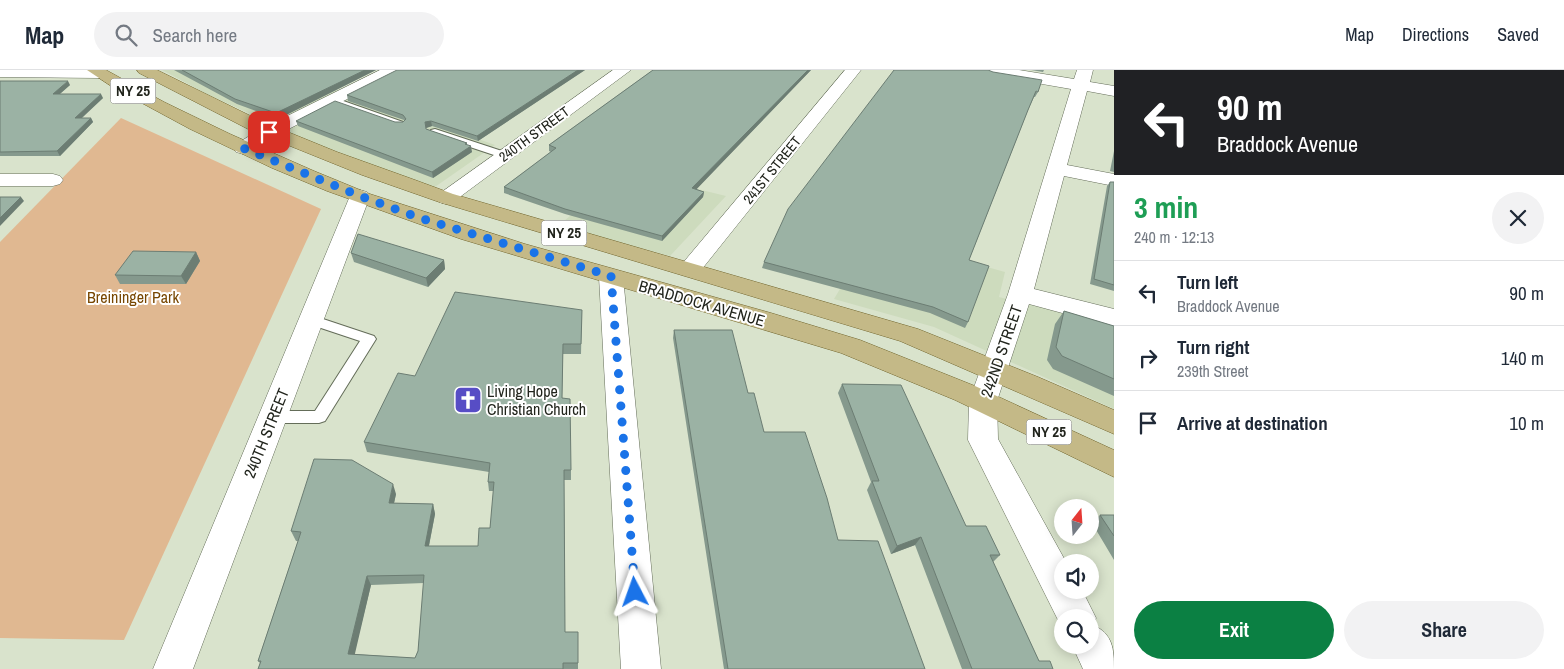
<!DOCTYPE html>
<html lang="en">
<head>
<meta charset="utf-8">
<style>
  body { margin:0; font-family:"Archivo Narrow",sans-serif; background:#f2f2f3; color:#1f2937; height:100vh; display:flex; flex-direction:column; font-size:19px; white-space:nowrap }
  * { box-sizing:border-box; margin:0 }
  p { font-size:16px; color:#747a83 }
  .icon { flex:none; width:28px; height:28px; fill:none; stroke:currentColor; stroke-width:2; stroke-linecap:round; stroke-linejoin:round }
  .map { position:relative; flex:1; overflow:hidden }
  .sheet { display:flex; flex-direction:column; background:#fff; width:450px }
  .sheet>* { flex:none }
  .top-card { background:#202124; color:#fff; overflow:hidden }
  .needle { width:32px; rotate:17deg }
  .tools { position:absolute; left:1054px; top:429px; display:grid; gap:10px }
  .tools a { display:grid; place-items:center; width:45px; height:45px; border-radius:50%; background:#fff; box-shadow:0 2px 12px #0003; font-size:25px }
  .pin { position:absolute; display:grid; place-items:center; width:42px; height:42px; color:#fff; margin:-21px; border-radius:10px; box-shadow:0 2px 8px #0006 }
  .me { position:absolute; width:55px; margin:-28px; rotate:356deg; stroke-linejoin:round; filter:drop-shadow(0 0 4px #0008) }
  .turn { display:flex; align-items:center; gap:18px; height:105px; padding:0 20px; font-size:22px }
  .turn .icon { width:65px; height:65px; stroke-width:2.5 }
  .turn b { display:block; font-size:35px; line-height:42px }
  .round { display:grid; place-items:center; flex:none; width:52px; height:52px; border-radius:26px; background:#f2f2f3 }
  .summary { display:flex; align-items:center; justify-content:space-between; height:85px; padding:0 20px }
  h1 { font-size:30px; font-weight:700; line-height:38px; color:#1e9e55 }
  .action { display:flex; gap:10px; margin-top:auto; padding:10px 20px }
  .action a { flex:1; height:58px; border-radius:30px; background:#0b8043; color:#fff; font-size:20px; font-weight:700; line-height:58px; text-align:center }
  .action a+a { background:#f2f2f3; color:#1f2937 }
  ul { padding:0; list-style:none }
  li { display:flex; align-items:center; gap:15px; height:65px; padding:0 20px; border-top:1px solid #e0e1e3 }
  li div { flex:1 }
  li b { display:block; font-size:19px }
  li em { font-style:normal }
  header { display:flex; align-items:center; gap:30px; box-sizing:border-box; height:70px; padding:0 25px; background:#fff; border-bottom:1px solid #e0e1e3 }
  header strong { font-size:24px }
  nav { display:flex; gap:28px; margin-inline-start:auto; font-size:18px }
  .search { width:350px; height:45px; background:#f2f2f3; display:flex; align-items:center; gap:12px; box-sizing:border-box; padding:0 18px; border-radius:28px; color:#747a83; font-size:19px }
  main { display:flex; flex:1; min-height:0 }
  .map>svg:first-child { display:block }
  .built { fill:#cddbbd }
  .green { fill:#e0b891 }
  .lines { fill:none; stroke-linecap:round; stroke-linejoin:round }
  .service-casing { stroke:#646d59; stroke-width:2 }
  .minor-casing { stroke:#646d59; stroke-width:1 }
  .primary-casing { stroke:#72662e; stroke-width:1 }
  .service { fill:#fff; fill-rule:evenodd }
  .minor { fill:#fff; fill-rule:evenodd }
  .primary { fill:#c4b987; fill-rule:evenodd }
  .wall { fill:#85998d; fill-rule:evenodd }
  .shaded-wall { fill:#6c7d73 }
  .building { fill:#9bb2a4; stroke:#6c7d73; fill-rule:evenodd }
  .route { stroke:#1a73e8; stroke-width:9; stroke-dasharray:0 16.2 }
  .labels { text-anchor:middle; stroke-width:4; stroke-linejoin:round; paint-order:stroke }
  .far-street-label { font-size:14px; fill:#21241c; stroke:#fff }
  .shield { fill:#fff; stroke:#646660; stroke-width:1 }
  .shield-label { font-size:15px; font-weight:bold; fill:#21241c }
  .park-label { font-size:16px; fill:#774601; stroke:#fff }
  .street-label { font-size:16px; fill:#21241c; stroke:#fff }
  .poi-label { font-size:16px; fill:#21241c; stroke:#fff; text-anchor:start }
</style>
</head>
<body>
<header>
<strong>Map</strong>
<div class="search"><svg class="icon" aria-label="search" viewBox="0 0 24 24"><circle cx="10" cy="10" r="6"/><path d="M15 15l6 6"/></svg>Search here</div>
<nav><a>Map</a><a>Directions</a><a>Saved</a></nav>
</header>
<main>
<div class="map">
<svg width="1114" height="599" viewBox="0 0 1114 599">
  <rect width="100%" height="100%" fill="#d9e3cc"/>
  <path class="built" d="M162 0H273L380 34 495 75 432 119 307 70 207 24Z
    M624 101 726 126 670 186 558 156Z
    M872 165 1005 202 999 227 1114 256V339L934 257 834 229Z"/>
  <path class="green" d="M121 48 321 139 124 570 0 568V172Z"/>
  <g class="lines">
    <defs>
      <path id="service" d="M332 27 403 52 405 54 403 56H397L329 32V28Z
        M435 59 508 83 509 85 504 88 500 87 431 64V60Z
        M311 245 374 266 376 269 325 351 319 353H273L267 351 265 347 267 343 273 341H315L360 271 306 253 304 250 306 247Z"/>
      <path id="minor" d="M0 0H105L107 3 105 6 99 8 0 7Z
        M380 0H400L398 3 275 66 250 82 243 84 236 82 234 78 236 74 263 58Z
        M613 0H631L453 132 446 134 439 132 436 128 439 124Z
        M845 0H861L698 204 690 206 682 204 678 199 682 194Z
        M983 0H1019L1074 9 1077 0H1093L1090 12 1114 16V26L1087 21 1067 95 1114 104V116L1064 106 1034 219 1114 239V257L1029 234 997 331 998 369 1066 492H1062V520H1082L1096 548 1093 555C1113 564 1114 579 1114 599H1083L1072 575H1090V548H1062V558L968 370 969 331 1008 224 1071 19 991 5 985 3Z
        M0 104H53L60 106 63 110 60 114 53 116H0Z
        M360 120 367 122 370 126 193 599H153L350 126 353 122Z
        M611 200 619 202 623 207 661 599H621L599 207 603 202Z"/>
      <path id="primary" d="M87 0H106L164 32 230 64 314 101 370 124 525 174 771 243 860 270 975 316 1114 380V407L955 330 841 283 461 169 327 121 272 98 190 59 114 18Z
        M137 0H157L261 51 337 82 415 110 453 124 918 259 1038 307 1114 340V364L900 271 439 132 362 105 248 59 139 3Z"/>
    </defs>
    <use href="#service" class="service-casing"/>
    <use href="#minor" class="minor-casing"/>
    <use href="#primary" class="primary-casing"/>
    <use href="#service" class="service"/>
    <use href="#minor" class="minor"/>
    <use href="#primary" class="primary"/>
  </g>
  <path class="wall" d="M174 0H376L278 49 237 34Z
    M585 0 478 71 432 56 426 58V59L467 73V75L472 82 433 108 298 56 296 51 403 52 404 51V50L348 31 347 25Z
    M653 0H811L696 119 704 122 703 127 662 171 565 144 504 123V117L551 82 549 81V75Z
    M894 0 1038 22 1035 27H1034L1028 40 969 190 968 252 965 258 930 243 762 198 764 192Z
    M1031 0H1044L1043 2Z
    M0 11 70 15 60 24 103 28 82 48H91L93 52 60 86H0Z
    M1114 81V102L1110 101Z
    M1110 112H1114V221L1090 214 1107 116Z
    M196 182 200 191 186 214H120L115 205Z
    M351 183 444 190 445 199 428 217 354 192Z
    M582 240 581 284H563L562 328 571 400V410H564L565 562H578V599H258L260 593 258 591 298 471H296L291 461 396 424 394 433 433 434 435 444 429 476H478L490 458 494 421H489L488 412 489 402 367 382 364 372 415 306ZM424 513 418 581 415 588 354 584 371 515Z
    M1064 241 1114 256V326L1053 299 1047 290 1055 254Z
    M674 260 748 323 764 362 925 599H724L673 268Z
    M842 314 966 456 1000 485 993 492 1039 591 1053 599H962L915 475 891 484 867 420 871 412 838 323Z
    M1100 445H1114V490L1092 453Z"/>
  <path class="shaded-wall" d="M365 0H376L278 49 276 43Z
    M578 0H585L478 71 477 66Z
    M808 0H811L692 124V118Z
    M68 11 70 15 55 28 53 24Z
    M101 24 103 28 77 52 75 48Z
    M91 48 93 52 60 86 57 81Z
    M431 51 432 56 426 58 425 52Z
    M471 76 472 82 433 108 432 102Z
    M704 122 703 127 662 171V166Z
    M21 127 24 131 0 156V148Z
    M196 182 200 191 186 214 181 206Z
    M444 190 445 199 428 217 426 208Z
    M393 414 396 424 392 442 389 433Z
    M433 434 435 444 427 485 425 476Z
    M921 467 915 475 891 484 897 476Z
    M367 506 371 515 353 592 348 584Z"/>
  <path class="building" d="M182 0H365L276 43 235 29Z
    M397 0H578L477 66 431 51 425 52 426 59 467 73 465 74 471 76 432 102 296 51 335 31 395 52H403L406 49 403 45 347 25Z
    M653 0H808L692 118 704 122 662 166 565 139 504 117 556 78 549 75Z
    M894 0H988L993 2 1042 10 1038 22 1036 21 1028 40 969 190 989 196 968 252 933 237 764 192 788 139Z
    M0 11H68L53 24H101L75 48H91L57 81 0 82Z
    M1110 112H1114V215L1094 209Z
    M0 127H21L0 148Z
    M358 164 444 190 426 208 351 183Z
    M133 181 196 182 181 206 115 205Z
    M455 222 582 240 581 274H563L562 328 570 329 571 400H564L565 562H578V593H563V599H258L261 591H258L301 462 291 461 314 389 352 390 393 414 389 433 433 434 425 476H478L479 458H490L494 412H488L490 393 364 372 398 303 415 306ZM424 505 418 581 415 588 348 584 367 506Z
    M1064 241 1114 256V309L1062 286 1056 277Z
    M674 260H732L748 323H754L764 362H805L827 428 838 470 878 471 925 599H728Z
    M842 314 901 315 966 456H986L1000 485H990L1039 591H1050L1053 599H972L921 467 897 476 872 411H879Z
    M1100 445H1114V466Z"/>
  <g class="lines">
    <path class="route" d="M269 62 243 78 360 126 420 148 611 206 635 522"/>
  </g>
  <defs>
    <symbol id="church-square" viewBox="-11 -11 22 22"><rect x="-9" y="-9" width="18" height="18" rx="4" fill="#574dc5" stroke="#fff"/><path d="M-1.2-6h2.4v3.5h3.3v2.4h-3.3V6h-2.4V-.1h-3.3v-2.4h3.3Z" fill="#fff"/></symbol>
  </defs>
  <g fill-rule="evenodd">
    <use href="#church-square" x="452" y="314" width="32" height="32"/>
  </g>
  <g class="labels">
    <g class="far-street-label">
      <text transform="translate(534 64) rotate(-36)" y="5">240TH STREET</text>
      <text transform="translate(772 100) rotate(-51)" y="5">241ST STREET</text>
    </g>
    <g class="shield">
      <rect x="110.5" y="8.5" width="45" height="25" rx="4"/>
      <rect x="541.5" y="150.5" width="45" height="25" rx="4"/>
      <rect x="1026.5" y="349.5" width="45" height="25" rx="4"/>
    </g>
    <g class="shield-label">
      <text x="133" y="26">NY 25</text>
      <text x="564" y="168">NY 25</text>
      <text x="1049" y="367">NY 25</text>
    </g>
    <g class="park-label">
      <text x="133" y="233">Breininger Park</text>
    </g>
    <g class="street-label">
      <text transform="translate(702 233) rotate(16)" y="6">BRADDOCK AVENUE</text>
      <text transform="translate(1001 281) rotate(-71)" y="6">242ND STREET</text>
      <text transform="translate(266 363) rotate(-68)" y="6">240TH STREET</text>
    </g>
    <g class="poi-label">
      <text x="487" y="327">Living Hope<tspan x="487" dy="18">Christian Church</tspan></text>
    </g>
  </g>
</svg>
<div class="tools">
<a><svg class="needle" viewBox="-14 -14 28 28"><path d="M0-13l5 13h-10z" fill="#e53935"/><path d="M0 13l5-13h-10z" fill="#747a83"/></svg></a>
<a><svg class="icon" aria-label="sound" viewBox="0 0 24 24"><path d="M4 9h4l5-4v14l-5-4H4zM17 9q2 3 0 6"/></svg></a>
<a><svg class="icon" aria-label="search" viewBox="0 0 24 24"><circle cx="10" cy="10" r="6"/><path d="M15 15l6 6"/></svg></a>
</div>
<div class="pin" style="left:269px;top:62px;background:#d93025"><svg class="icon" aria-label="arrive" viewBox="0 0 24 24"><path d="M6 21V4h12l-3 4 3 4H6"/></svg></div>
<svg class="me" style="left:635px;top:522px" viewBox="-20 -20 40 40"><path d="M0-17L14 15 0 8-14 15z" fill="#1a73e8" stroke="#fff" stroke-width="4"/></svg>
</div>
<section class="sheet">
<div class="top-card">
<div class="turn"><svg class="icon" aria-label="left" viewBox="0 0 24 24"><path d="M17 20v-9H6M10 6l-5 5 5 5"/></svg><div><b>90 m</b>Braddock Avenue</div></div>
</div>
<div class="summary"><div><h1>3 min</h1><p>240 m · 12:13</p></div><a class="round"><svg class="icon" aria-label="close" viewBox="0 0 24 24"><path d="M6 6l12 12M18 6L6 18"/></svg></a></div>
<ul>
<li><svg class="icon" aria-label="left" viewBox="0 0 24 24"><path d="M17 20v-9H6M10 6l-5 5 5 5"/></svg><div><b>Turn left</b><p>Braddock Avenue</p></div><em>90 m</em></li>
<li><svg class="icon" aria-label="right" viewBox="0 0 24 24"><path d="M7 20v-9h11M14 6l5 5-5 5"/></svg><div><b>Turn right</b><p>239th Street</p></div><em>140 m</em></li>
<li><svg class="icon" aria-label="arrive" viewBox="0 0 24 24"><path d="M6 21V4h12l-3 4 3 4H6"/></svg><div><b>Arrive at destination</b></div><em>10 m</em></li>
</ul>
<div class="action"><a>Exit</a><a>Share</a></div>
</section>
</main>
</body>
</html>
